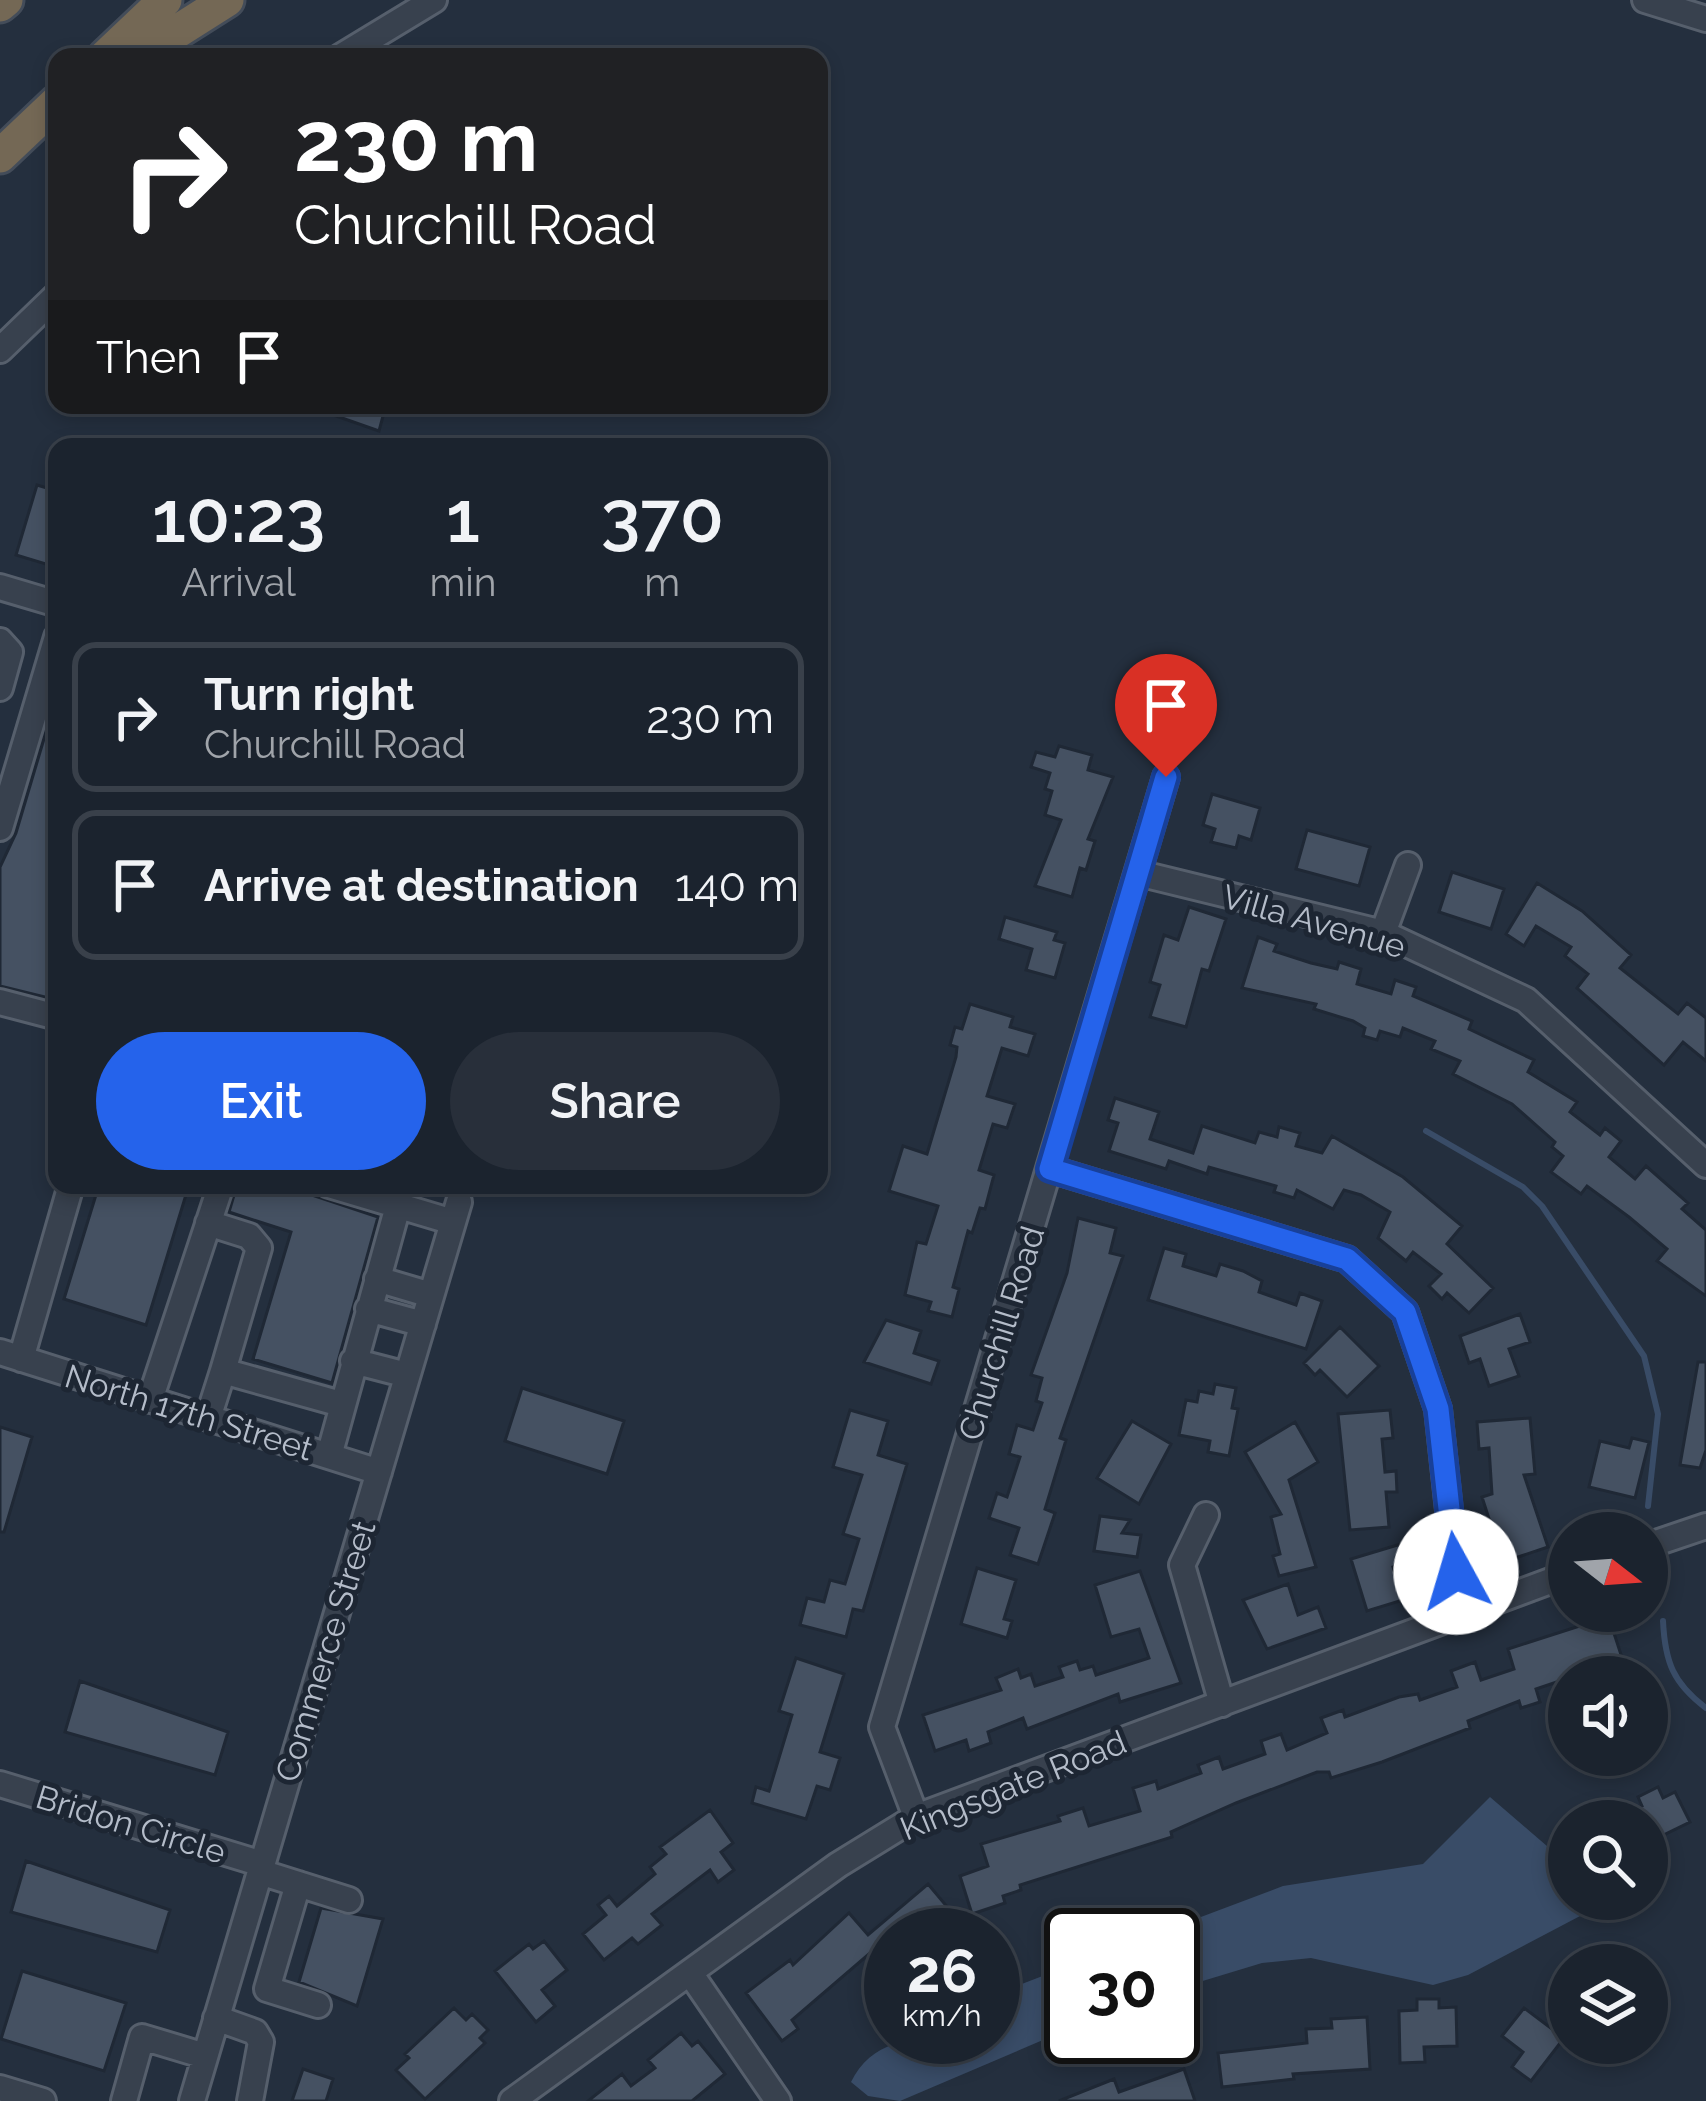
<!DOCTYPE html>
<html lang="en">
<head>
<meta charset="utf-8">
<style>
  body { margin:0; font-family:Raleway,sans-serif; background:#282f3a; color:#f1f3f6; height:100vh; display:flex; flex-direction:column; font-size:45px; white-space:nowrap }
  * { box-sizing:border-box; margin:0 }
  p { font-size:39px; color:#a0a4aa }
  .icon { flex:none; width:66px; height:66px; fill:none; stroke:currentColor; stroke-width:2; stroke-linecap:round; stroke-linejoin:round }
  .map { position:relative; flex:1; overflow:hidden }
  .panel { position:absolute; left:48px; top:438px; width:780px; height:756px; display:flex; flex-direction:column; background:#1b232e; border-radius:24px; box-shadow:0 6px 18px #0003,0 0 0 3px #39404a }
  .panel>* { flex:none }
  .guide { position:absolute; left:48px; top:48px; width:780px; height:366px; border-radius:24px; box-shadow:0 6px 18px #0003,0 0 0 3px #39404a; background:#202124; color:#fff; overflow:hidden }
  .needle { width:78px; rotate:107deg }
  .controls { position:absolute; left:1548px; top:1512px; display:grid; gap:24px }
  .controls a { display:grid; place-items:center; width:120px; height:120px; border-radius:50%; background:#1b232e; box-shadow:0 6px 18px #0003,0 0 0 3px #39404a; font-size:60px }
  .speed { position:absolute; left:864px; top:1908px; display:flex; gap:24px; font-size:60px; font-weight:700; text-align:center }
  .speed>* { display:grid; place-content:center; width:156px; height:156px; border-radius:50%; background:#1b232e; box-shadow:0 6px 18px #0003,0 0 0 3px #39404a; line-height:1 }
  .speed small { font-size:30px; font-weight:400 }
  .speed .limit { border:6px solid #111; border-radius:18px; background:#fff; color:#111 }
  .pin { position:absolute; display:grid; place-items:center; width:102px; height:102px; color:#fff; margin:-123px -51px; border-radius:50% 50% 50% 0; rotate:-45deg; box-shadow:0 0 12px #0007 }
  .pin .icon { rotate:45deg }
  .me { position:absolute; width:132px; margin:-66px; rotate:354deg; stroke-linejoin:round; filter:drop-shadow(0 0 9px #0008) }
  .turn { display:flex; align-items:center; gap:42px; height:252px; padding:0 48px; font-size:54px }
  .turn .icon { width:156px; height:156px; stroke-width:2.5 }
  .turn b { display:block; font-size:84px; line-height:102px }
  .then { display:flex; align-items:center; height:114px; padding:0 48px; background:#0003; gap:24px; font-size:45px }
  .eta { display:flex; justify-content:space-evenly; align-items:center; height:204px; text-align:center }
  .eta b { font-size:72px; font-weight:600; line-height:84px }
  .cta { display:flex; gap:24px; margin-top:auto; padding:24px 48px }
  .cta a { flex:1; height:138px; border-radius:72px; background:#2563eb; color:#fff; font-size:48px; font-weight:600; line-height:138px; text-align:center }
  .cta a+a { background:#282f3a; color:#f1f3f6 }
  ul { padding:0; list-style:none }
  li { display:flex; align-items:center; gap:36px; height:150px; margin:0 24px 18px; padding:0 24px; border:6px solid #39404a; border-radius:24px }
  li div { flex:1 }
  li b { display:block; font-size:45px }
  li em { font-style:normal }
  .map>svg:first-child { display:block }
  .water { fill:#394c67 }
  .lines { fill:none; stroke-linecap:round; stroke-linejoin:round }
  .stream { stroke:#394c67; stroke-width:6 }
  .building { fill:#455162; stroke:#1f2835; stroke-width:3 }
  .minor-casing { stroke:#565f6c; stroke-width:30 }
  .highway-casing { stroke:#434c59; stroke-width:39 }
  .minor { stroke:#38414e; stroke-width:24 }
  .highway { stroke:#746855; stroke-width:33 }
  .route-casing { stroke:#184099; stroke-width:30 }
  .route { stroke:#2563eb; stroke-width:21 }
  .labels { text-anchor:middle; stroke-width:10; stroke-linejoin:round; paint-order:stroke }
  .street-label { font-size:33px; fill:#b4bcc9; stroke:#1d2633 }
</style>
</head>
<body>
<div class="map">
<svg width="1706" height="2101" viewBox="0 0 1706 2101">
  <rect width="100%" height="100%" fill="#242f3e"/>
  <path class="water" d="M1490 1797 1569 1865V1899H1590L1582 1915 1468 1975 1433 1985 1311 1958 1262 1963 1173 1990V1935H1153L1283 1886 1423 1864Z
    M1071 1965V2028L900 2101 868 2096 851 2082C877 2028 942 2037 993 2037V1995Z"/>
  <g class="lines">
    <path class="stream" d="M1426 1131 1523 1187 1542 1206 1644 1356 1658 1414 1648 1506
      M1663 1621C1665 1662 1673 1683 1706 1708"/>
  </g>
  <path class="building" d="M305 405H386L379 431Z
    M37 485 57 491V538L49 565 16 555Z
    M57 695V1000L0 986V867L16 833Z
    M1059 746 1092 755 1088 770 1113 777 1088 839 1095 841 1086 870 1080 868 1072 897 1035 886 1061 820 1045 815 1052 791 1045 789 1050 773 1031 767 1036 752 1055 757Z
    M1212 794 1260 808 1251 840 1239 836 1236 848 1211 842 1215 829 1203 825Z
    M1307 830 1370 847 1359 886 1296 869Z
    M1452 872 1504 889 1491 929 1439 912Z
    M1537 883 1582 911 1631 955 1620 968 1678 1014 1687 1003 1706 1018V1061L1683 1042 1664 1065 1577 988 1588 974 1565 956 1571 947 1536 926 1524 946 1506 934Z
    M1189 907 1226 919 1209 971 1202 969 1186 1027 1150 1017 1160 985 1150 982 1164 935 1178 940Z
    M1005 917 1057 932 1054 940 1065 943 1055 978 1026 970 1032 949 999 939Z
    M1258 937 1277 944 1274 951 1311 963 1337 969 1339 962 1361 969 1357 984 1391 994 1395 980 1416 987 1413 996 1472 1021 1469 1029 1534 1060 1528 1072 1577 1102 1570 1112 1600 1135 1605 1128 1621 1141 1609 1157 1635 1179 1646 1166 1688 1203 1682 1209 1706 1230V1296L1657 1261 1667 1249 1629 1217 1587 1186 1581 1194 1551 1172 1563 1156 1552 1147 1555 1142 1512 1104 1453 1074 1460 1061 1431 1049 1435 1041 1403 1028 1400 1037 1380 1031 1377 1040 1363 1036 1365 1028 1353 1021 1314 1009 1316 1004 1242 988Z
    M970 1004 1013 1017 1010 1027 1035 1034 1028 1056 1002 1048 987 1096 1015 1104 1007 1128 993 1124 979 1170 994 1175 985 1209 980 1208 972 1233 968 1231 953 1287 959 1289 952 1317 928 1311 931 1302 905 1295 917 1242 926 1244 938 1206 889 1191 903 1146 927 1154 956 1057 957 1047 950 1045 955 1027 962 1029Z
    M1115 1098 1159 1112 1150 1139 1193 1153 1202 1126 1255 1143 1259 1132 1277 1137 1279 1127 1300 1133 1296 1146 1322 1153 1332 1136 1403 1177 1462 1226 1447 1244 1493 1288 1469 1313 1447 1293 1442 1299 1429 1286 1441 1274 1413 1252 1406 1261 1378 1238 1390 1212 1361 1195 1344 1190 1333 1209 1297 1190 1294 1198 1274 1192 1276 1186 1209 1167 1207 1174 1169 1161 1166 1169 1109 1151 1118 1123 1108 1120Z
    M99 1185H189L146 1325 64 1299Z
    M237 1185H282L378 1217 332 1383 253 1359 291 1232 229 1212Z
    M1078 1218 1116 1228 1110 1253 1123 1256 1060 1438 1066 1440 1045 1509 1055 1513 1038 1564 1010 1555 1019 1528 989 1518 997 1493 1007 1497 1020 1457 1009 1454 1017 1425 1033 1430 1042 1403 1036 1401 1042 1378 1031 1375 1067 1273Z
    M1164 1248 1186 1254 1183 1266 1216 1276 1220 1264 1243 1271 1262 1281 1259 1292 1296 1305 1300 1293 1322 1301 1306 1349 1148 1300Z
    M1520 1314 1530 1342 1509 1349 1519 1376 1489 1386 1480 1359 1469 1363 1460 1336Z
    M886 1320 921 1331 914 1353 939 1361 931 1384 864 1362Z
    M1340 1327 1379 1366 1347 1397 1320 1370 1315 1375 1304 1363Z
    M1698 1362H1706V1450L1700 1468 1680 1465Z
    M1215 1384 1236 1388 1232 1408 1238 1409 1229 1456 1208 1452 1210 1441 1179 1435 1186 1400 1197 1402 1199 1391 1213 1394Z
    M522 1388 624 1421 607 1474 505 1441Z
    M850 1410 888 1421 878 1455 907 1464 863 1611 853 1609 846 1637 800 1625 807 1598 824 1602 830 1580 845 1584 859 1539 843 1534 862 1475 833 1467Z
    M1390 1410 1393 1438 1382 1439 1385 1472 1396 1471 1397 1492H1386L1389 1527 1350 1530 1338 1414Z
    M1530 1418 1535 1474 1524 1475 1548 1547 1503 1562 1482 1497 1492 1494 1489 1448 1479 1449 1477 1422Z
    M1132 1421 1171 1444 1139 1504 1097 1478Z
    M1295 1422 1318 1462 1289 1480 1316 1567 1279 1576 1273 1556 1280 1554 1271 1517 1281 1514 1245 1452Z
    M0 1427 32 1437 4 1532H0Z
    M1632 1438 1649 1442 1635 1498 1589 1487 1600 1441 1629 1448Z
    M1100 1516 1130 1520 1122 1533 1141 1535 1137 1557 1094 1551Z
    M1401 1544 1406 1563 1393 1567 1403 1600 1367 1611 1351 1559Z
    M977 1568 1016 1580 1004 1619 1012 1621 1007 1638 961 1624Z
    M1140 1571 1181 1683 1120 1702 1118 1694 1027 1729 1023 1718 988 1732 991 1743 969 1751 966 1740 935 1751 923 1715 1001 1690 996 1678 1018 1669 1021 1678 1031 1674 1035 1686 1063 1677 1059 1667 1077 1661 1080 1670 1093 1666 1096 1675 1149 1658 1139 1629 1111 1637 1095 1585Z
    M1288 1584 1298 1615 1318 1607 1326 1628 1267 1649 1243 1600Z
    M1610 1621 1626 1670 1604 1677 1586 1672 1536 1689 1540 1702 1521 1708 1519 1701 1468 1721 1470 1728 1382 1762 1331 1778 1329 1772H1317L1236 1803 1171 1832 1172 1837 1020 1885 1021 1890 1003 1896 1005 1903 972 1914 960 1876 988 1866 981 1844 1060 1821 1058 1816 1083 1808 1089 1826 1140 1811 1133 1788 1156 1781 1158 1789 1201 1773 1198 1765 1219 1757 1223 1769 1265 1754 1261 1741 1281 1734 1287 1750 1327 1733 1321 1718 1343 1710 1345 1717 1399 1697 1418 1694 1420 1700 1457 1687 1451 1671 1475 1662 1481 1680 1514 1669 1508 1649 1592 1622 1593 1627Z
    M796 1658 844 1674 820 1752 840 1758 830 1790 817 1786 806 1819 752 1803 756 1787 769 1791 792 1715 779 1711Z
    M80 1681 228 1732 215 1775 65 1732Z
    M1658 1787 1663 1798 1675 1792 1690 1822 1647 1843V1821H1612L1642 1806 1638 1797Z
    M710 1810 733 1843 721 1852 734 1870 718 1882 710 1870 652 1914 662 1925 638 1944 632 1938 604 1960 583 1934 606 1915 598 1905 609 1896 617 1906 655 1874 650 1867 666 1854 660 1847Z
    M26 1861 170 1910 157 1952 11 1912Z
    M928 1884 954 1915 936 1931 929 1923 916 1935H891L792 2020 798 2029 782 2041 746 1993 790 1960 793 1965 849 1913 868 1935Z
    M321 1908 383 1919 357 2006 299 1982Z
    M544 1941 567 1970 542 1990 555 2006 536 2022 495 1971 529 1944 533 1949Z
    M22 1971 126 2003 104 2071 1 2039Z
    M1417 1999H1439V2008L1456 2007 1457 2046 1424 2047 1425 2062 1400 2063 1399 2011 1417 2010Z
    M454 2008 466 2020 472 2014 488 2030 480 2038 485 2043 425 2099 396 2070 409 2058 405 2054Z
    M1524 2008 1564 2038 1531 2081 1512 2067 1523 2052 1502 2036Z
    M1367 2017 1370 2069 1293 2074 1294 2079 1222 2087 1218 2053 1307 2043 1306 2029 1332 2028 1331 2019Z
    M681 2033 692 2046 698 2041 725 2074 692 2101H588L622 2074 631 2086 655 2068 648 2060Z
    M303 2069 333 2079 326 2101H292Z
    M1184 2069 1195 2101H1059L1114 2079 1119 2092Z"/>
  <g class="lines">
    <defs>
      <path id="minor" d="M1645 0 1706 19
        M340 57 434 0
        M0 350 57 295
        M0 587 57 604
        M0 641 10 652 0 688
        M0 828 57 637
        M1138 873 1383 933 1526 1000 1706 1165
        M1383 933 1408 865
        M0 1002 57 1017
        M1050 1169 1347 1259 1405 1312 1438 1409 1460 1612
        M329 1185 453 1222
        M208 1223 249 1236 259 1248 223 1371
        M377 1279 431 1295
        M368 1309 423 1324
        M0 1352 379 1472
        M21 1359 71 1185
        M353 1361 407 1375
        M150 1400 221 1185
        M208 1418 223 1371 341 1404
        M329 1456 398 1206
        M1206 1515 1182 1565 1222 1704
        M1647 1546 1706 1526
        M0 1784 262 1864
        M916 1817 882 1727 1166 777
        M260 1872 349 1900
        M298 1884 267 1989 318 2005
        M690 1973 778 2101
        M216 2018 255 2032 261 2042 250 2101
        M0 2088 43 2101
        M124 2101 142 2037 205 2056
        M192 2101 459 1202
        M512 2101 838 1865 916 1817 1569 1574"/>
      <path id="highway" d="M0 5 6 0
        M105 57 165 0
        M137 57 227 0
        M0 156 57 102"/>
    </defs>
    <use href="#minor" class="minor-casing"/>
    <use href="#highway" class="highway-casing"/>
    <use href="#minor" class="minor"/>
    <use href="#highway" class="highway"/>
  </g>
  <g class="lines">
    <defs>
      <path id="route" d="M1166 777 1050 1169 1347 1259 1405 1312 1438 1409 1456 1572"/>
    </defs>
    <use href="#route" class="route-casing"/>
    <use href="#route" class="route"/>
  </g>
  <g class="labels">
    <g class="street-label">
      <text transform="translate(1314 921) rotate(16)" y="12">Villa Avenue</text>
      <text transform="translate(1001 1333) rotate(-73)" y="12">Churchill Road</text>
      <text transform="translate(189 1412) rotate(17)" y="12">North 17th Street</text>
      <text transform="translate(325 1651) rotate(-73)" y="12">Commerce Street</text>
      <text transform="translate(1013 1785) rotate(-22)" y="12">Kingsgate Road</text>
      <text transform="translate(131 1824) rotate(17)" y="12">Bridon Circle</text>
    </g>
  </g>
</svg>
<div class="controls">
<a><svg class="needle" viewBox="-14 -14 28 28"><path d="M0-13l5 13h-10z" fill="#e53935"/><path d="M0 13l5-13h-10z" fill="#a0a4aa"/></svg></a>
<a><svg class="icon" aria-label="sound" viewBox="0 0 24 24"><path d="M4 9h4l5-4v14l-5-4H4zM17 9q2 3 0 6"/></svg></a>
<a><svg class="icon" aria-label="search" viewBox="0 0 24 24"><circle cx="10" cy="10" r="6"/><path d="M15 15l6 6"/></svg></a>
<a><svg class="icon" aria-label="layers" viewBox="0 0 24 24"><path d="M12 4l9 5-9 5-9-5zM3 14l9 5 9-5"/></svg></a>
</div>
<div class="speed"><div>26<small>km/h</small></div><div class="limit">30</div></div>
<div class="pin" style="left:1166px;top:777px;background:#d93025"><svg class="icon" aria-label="arrive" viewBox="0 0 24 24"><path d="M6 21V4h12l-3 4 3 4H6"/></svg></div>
<svg class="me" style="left:1456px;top:1572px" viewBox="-20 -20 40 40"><circle r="19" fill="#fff"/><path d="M0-13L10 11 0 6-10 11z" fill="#2563eb"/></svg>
<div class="guide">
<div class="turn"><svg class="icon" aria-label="right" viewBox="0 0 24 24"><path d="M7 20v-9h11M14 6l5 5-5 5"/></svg><div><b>230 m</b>Churchill Road</div></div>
<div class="then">Then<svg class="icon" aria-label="arrive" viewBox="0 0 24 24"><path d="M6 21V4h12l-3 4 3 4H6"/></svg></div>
</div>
<section class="panel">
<div class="eta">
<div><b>10:23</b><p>Arrival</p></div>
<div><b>1</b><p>min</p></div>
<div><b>370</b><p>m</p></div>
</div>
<ul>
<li><svg class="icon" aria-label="right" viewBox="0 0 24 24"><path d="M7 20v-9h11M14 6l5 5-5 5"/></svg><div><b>Turn right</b><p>Churchill Road</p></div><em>230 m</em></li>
<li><svg class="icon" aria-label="arrive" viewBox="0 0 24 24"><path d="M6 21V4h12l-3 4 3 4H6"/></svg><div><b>Arrive at destination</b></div><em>140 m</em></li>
</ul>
<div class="cta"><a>Exit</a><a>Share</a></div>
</section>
</div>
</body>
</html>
